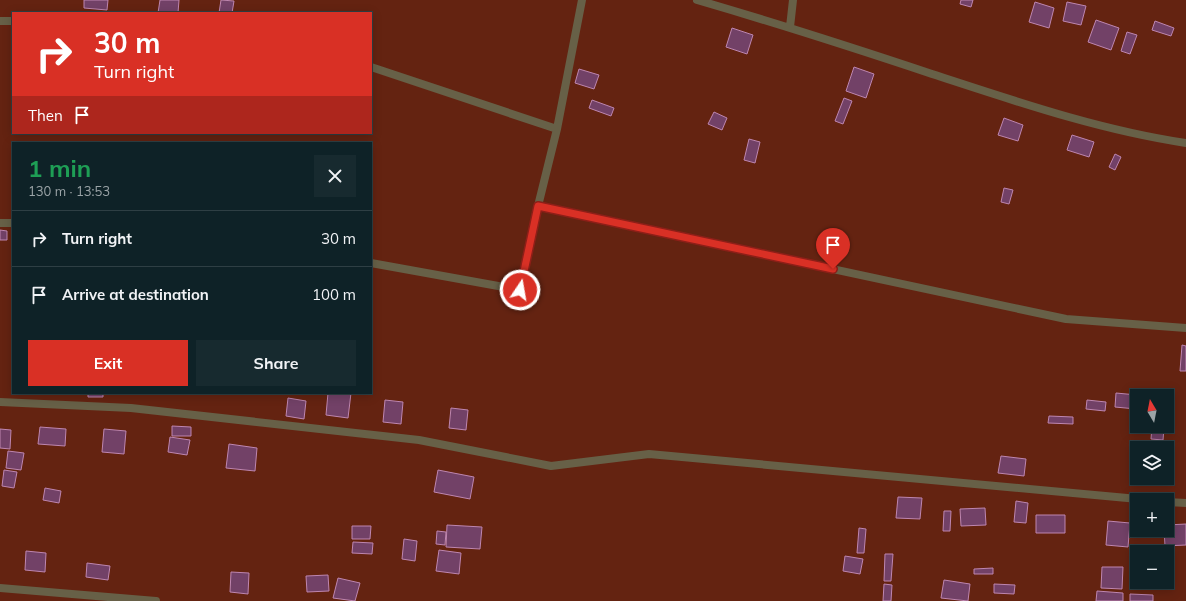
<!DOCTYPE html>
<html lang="en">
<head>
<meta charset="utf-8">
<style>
  body { margin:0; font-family:Mulish,sans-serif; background:#172a2f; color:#f1f3f6; height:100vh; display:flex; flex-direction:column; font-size:15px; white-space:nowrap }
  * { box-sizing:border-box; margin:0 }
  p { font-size:13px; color:#9ba4a7 }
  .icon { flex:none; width:22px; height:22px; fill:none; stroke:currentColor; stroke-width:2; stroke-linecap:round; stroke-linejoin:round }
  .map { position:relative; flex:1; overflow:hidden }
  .drawer { position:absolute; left:12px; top:142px; width:360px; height:252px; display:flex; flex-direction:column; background:#0e2227; border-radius:0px; box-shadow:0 2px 10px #0003,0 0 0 1px #2e3f44 }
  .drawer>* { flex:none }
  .hud { position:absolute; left:12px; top:12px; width:360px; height:122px; border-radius:0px; box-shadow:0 2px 10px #0003,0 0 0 1px #2e3f44; background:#d93025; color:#fff; overflow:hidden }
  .needle { width:26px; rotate:350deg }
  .buttons { position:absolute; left:1130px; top:389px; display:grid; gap:8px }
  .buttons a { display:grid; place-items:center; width:44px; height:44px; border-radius:0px; background:#0e2227; box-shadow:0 2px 10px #0003,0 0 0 1px #2e3f44; font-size:20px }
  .pin { position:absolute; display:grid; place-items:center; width:34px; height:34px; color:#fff; margin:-41px -17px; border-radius:50% 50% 50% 0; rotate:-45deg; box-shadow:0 0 4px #0007 }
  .pin .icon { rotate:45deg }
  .me { position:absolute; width:44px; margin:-22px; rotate:12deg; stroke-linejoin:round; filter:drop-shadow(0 0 3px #0008) }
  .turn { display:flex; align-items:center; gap:14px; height:84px; padding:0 16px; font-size:18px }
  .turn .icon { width:52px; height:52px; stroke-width:2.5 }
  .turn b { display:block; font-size:28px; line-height:34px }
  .then { display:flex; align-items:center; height:38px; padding:0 16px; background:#0003; gap:8px; font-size:15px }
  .round { display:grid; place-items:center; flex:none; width:42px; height:42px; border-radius:0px; background:#172a2f }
  .head { display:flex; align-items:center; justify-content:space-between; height:68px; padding:0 16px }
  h1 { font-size:24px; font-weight:700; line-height:30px; color:#1e9e55 }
  .action { display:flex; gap:8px; margin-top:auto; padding:8px 16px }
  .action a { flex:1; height:46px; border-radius:0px; background:#d93025; color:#fff; font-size:16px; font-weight:700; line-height:46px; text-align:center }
  .action a+a { background:#172a2f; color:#f1f3f6 }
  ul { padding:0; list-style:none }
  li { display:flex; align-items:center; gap:12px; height:56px; padding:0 16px; border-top:1px solid #2e3f44 }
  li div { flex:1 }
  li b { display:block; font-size:15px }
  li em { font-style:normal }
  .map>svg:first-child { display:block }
  .green { fill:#642311; fill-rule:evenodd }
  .building { fill:#724167; stroke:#be86b0 }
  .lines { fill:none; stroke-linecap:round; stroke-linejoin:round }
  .lane { stroke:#676047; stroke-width:8 }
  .route-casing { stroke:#8d1f18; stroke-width:10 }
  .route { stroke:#d93025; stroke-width:7 }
</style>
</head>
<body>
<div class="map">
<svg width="1186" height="601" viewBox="0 0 1186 601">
  <rect width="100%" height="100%" fill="#122d34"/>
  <path class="green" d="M0 0H1186V601H0ZM13 13H371V133H13ZM13 143H371V393H13ZM1137 396H1167V426H1137ZM1137 448H1167V478H1137ZM1137 500H1167V530H1137ZM1137 552H1167V582H1137Z"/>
  <path class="building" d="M84 0H108L107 10 84 8Z
    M160 0H179L178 13H158Z
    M221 0 234 1 232 13H219Z
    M961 0H973L971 7 960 4Z
    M1035 2 1054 8 1049 28 1029 22Z
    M1067 2 1086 6 1081 25 1063 21Z
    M1096 20 1119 28 1111 50 1088 42Z
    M1155 21 1174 28 1171 36 1152 30Z
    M732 28 753 35 747 54 726 47Z
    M1127 32 1137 35 1130 54 1121 51Z
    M854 67 874 74 866 98 846 91Z
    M579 69 599 75 594 89 575 83Z
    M844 98 852 101 843 124 835 121Z
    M592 100 614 108 611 116 589 108Z
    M714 112 727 118 722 130 708 124Z
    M1004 118 1023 125 1018 141 998 135Z
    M1072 135 1094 142 1089 157 1067 150Z
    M749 139 760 142 755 163 744 160Z
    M1115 154 1121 157 1115 170 1109 167Z
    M1004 188 1013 190 1009 204 1001 202Z
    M0 230 7 231V240H0Z
    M1182 345 1186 346V371H1180Z
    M88 393H103V397H88Z
    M328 393H351L348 418 326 415Z
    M1116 393 1137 395 1136 409 1115 407Z
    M288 398 306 401 304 419 286 416Z
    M385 400 403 402 401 424 383 422Z
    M1087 400 1106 402 1105 411 1086 409Z
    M451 408 468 410 466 430 449 428Z
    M1049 416 1073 417V424L1048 423Z
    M172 426 191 427V436H172Z
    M1152 426 1164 428 1163 440 1151 439Z
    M40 427 66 429 65 446 38 444Z
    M0 429 11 430 10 449 0 448Z
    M104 429 126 431 124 454 102 452Z
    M170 437 190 440 187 455 168 452Z
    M229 444 257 448 255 471 226 468Z
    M8 451 24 453 21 470 6 468Z
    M1001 456 1026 459 1024 476 998 473Z
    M4 470 17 472 14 488 2 486Z
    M438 470 474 477 470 499 434 492Z
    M1137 475V478H1154V484L1136 483Z
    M45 488 61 491 59 503 43 500Z
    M898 497 922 498 920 519 896 518Z
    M1016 501 1028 503 1026 523 1014 522Z
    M985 508 986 525 961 526 960 509Z
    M944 511H951L950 531H943Z
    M1036 515H1065V533H1036Z
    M1108 521 1130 523 1128 547 1106 545Z
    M1186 524V545L1165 546 1164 530H1167V525Z
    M447 525 482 527 480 549 446 547Z
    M352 526H371L370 539H352Z
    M859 528 866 529 864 553H857Z
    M437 531 446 532 445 545 436 544Z
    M404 539 417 541 415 561 402 559Z
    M353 542 373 543 372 554 352 553Z
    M439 550 461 553 459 574 436 571Z
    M26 551 46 553 45 572 25 570Z
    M885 554H893L891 581H884Z
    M845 556 863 559 860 574 843 571Z
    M87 563 110 566 108 580 86 577Z
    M1102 567H1123L1122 589 1101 588Z
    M993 568V574H974V569Z
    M231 572 249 573 248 594 230 592Z
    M328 575 329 591 307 592 306 576Z
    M338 578 360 583 355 601 333 598Z
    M944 580 970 584 968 601 941 598Z
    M884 584 892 585 891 601H883Z
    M994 584 1015 585 1014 594 994 593Z
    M1097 591 1123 593V601H1096Z
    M1130 594 1153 595V601H1130Z"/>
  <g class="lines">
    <path class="lane" d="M582 0 557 129 538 206 1066 319 1186 328
      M697 0C776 23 854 48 932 74 1015 101 1099 130 1186 143
      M0 21H13
      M790 27 793 0
      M371 67 557 129
      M0 223H13
      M371 263 520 290 538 206
      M0 402 131 408 419 440 551 466 649 454 1149 500
      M1167 502 1186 503
      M0 588 156 601"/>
  </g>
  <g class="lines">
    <defs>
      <path id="route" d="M520 290 538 206 833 269"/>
    </defs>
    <use href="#route" class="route-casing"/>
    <use href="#route" class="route"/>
  </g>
</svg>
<div class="buttons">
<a><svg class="needle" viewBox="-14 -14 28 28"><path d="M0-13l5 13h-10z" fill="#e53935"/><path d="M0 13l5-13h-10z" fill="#9ba4a7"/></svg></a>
<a><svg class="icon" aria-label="layers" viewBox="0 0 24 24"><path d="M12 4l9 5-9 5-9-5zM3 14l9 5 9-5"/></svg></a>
<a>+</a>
<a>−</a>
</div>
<div class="pin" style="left:833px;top:269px;background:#d93025"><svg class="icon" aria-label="arrive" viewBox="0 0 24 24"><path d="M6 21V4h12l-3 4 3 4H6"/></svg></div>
<svg class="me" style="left:520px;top:290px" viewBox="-20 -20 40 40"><circle r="17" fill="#d93025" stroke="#fff" stroke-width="3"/><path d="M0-11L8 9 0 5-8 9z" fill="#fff"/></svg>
<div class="hud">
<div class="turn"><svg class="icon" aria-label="right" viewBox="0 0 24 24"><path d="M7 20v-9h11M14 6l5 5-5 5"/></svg><div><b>30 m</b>Turn right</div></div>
<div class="then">Then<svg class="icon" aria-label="arrive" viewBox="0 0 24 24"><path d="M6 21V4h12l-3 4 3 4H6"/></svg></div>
</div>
<section class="drawer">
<div class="head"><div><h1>1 min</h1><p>130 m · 13:53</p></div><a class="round"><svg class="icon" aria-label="close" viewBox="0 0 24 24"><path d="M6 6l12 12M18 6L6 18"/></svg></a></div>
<ul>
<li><svg class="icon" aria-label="right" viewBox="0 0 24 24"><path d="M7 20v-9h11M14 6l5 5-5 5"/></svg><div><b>Turn right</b></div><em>30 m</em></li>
<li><svg class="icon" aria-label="arrive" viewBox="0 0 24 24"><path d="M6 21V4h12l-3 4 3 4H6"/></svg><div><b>Arrive at destination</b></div><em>100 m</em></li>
</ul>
<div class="action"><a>Exit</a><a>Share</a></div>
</section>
</div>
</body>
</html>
